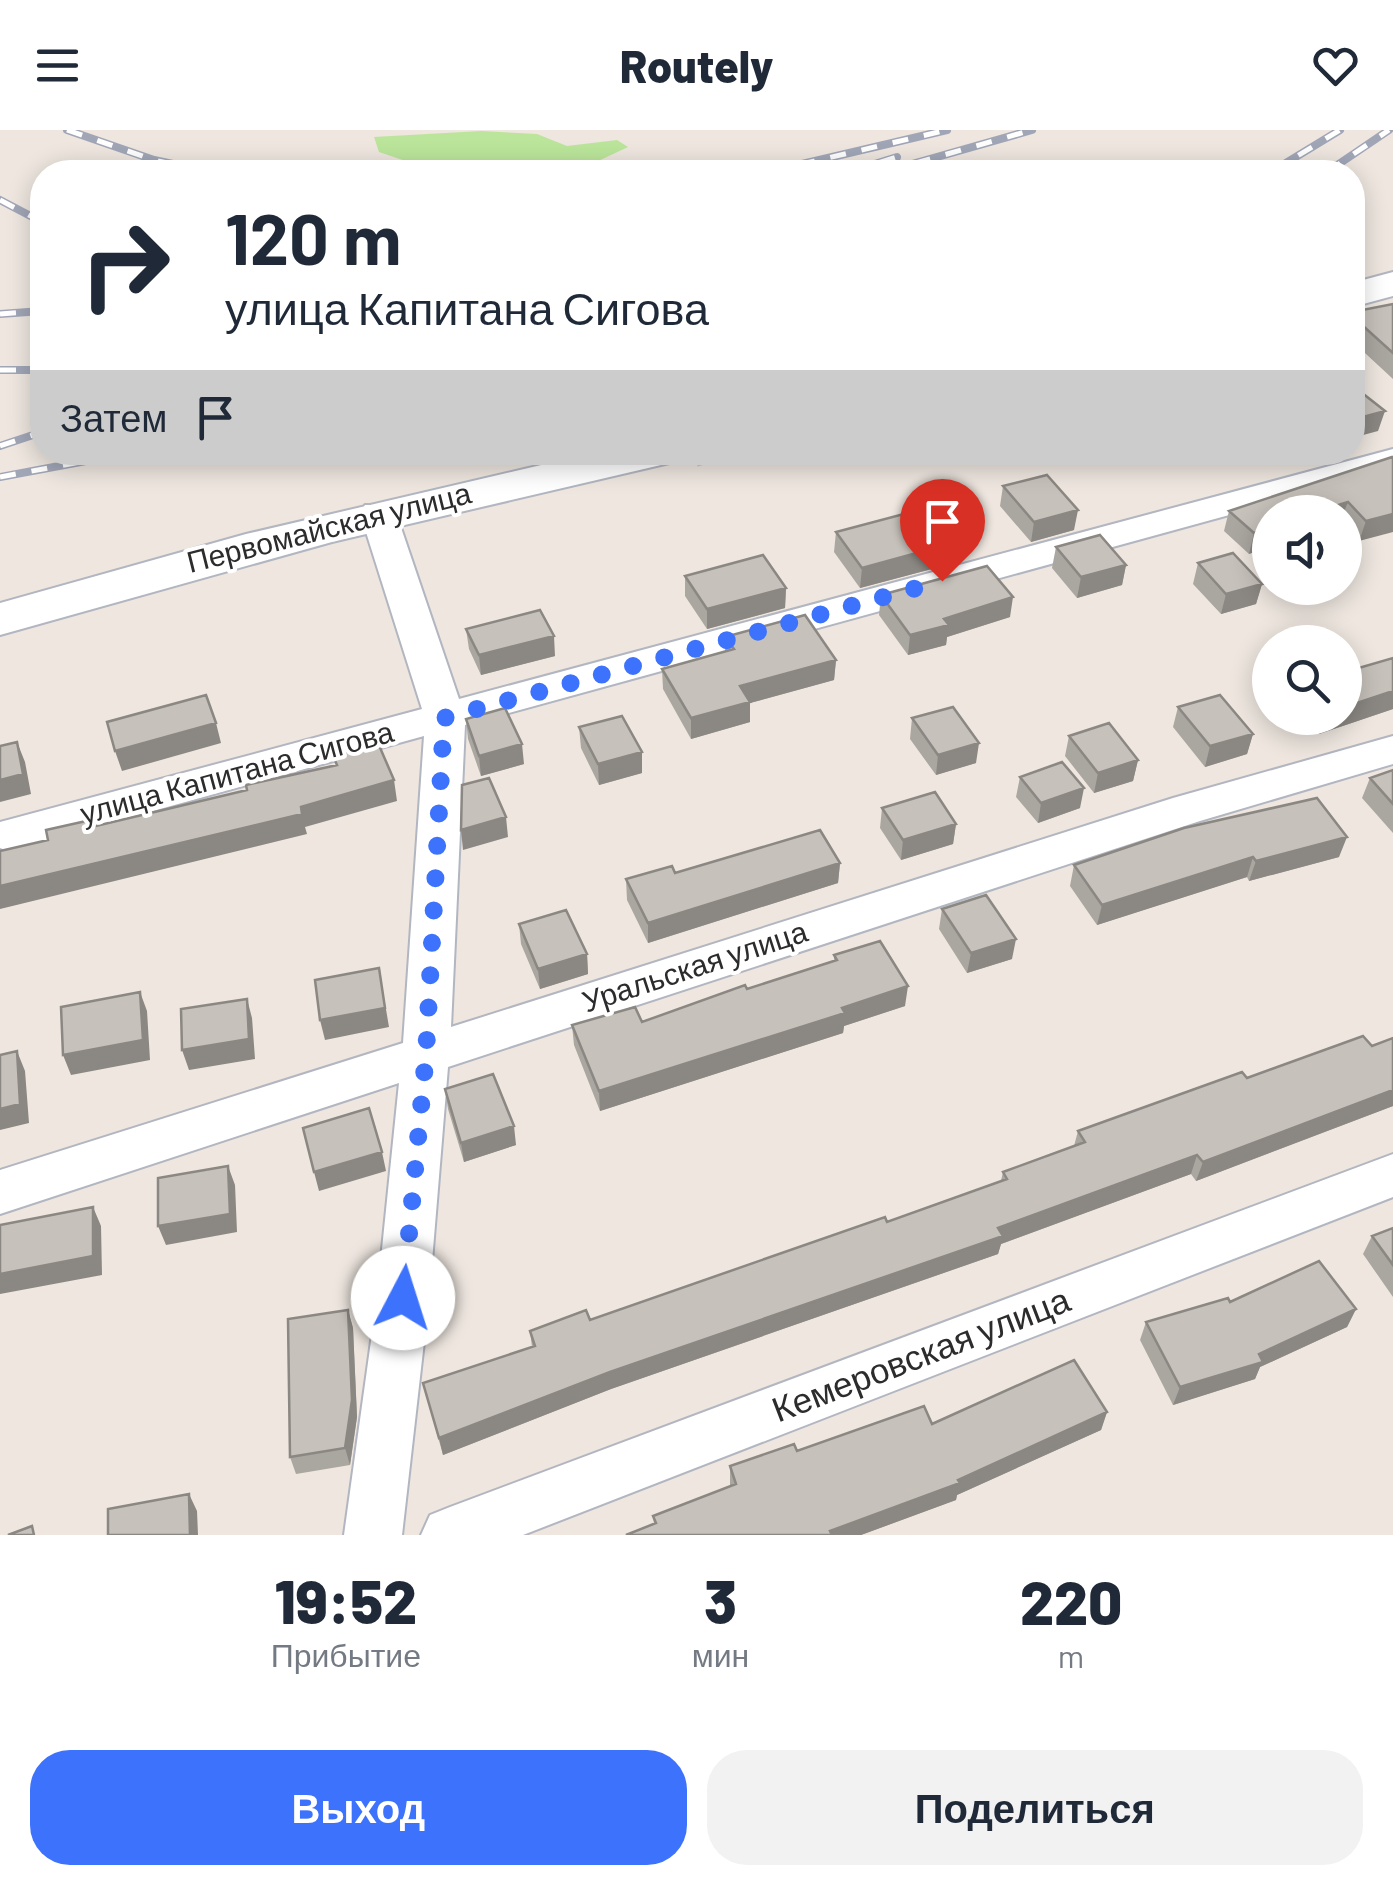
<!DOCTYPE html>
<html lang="ru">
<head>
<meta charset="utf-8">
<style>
  body { margin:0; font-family:Barlow,sans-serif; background:#f2f2f3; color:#1f2937; height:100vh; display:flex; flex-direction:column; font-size:38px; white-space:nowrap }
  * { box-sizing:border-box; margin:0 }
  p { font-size:32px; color:#747a83 }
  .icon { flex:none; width:55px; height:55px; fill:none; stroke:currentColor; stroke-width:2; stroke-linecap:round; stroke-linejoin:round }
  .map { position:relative; height:1405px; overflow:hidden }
  .panel { display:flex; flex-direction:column; background:#fff; flex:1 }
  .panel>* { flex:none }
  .guide { position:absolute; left:30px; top:30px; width:1335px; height:305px; border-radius:40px; box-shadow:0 5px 25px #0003; background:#fff; color:#1f2937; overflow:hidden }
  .controls { position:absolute; left:1252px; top:365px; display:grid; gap:20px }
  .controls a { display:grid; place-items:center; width:110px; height:110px; border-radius:50%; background:#fff; box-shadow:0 5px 25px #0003; font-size:50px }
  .pin { position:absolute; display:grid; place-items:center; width:85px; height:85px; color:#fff; margin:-102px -42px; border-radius:50% 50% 50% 0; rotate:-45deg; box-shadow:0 0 10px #0007 }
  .pin .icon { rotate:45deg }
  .me { position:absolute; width:110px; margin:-55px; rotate:5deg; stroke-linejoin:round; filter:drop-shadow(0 0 8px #0008) }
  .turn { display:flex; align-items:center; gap:35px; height:210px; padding:0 30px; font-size:45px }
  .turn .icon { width:130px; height:130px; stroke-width:2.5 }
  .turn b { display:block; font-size:70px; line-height:85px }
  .then { display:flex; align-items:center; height:95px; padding:0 30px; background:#0003; gap:20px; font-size:38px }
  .eta { display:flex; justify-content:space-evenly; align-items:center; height:170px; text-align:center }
  .eta b { font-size:60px; font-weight:800; line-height:70px }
  .action { display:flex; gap:20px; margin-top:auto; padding:20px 30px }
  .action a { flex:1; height:115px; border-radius:40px; background:#3d72fd; color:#fff; font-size:40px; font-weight:800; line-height:115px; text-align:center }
  .action a+a { background:#f2f2f3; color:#1f2937 }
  header { display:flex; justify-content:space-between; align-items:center; height:130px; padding:0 30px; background:#fff; font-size:45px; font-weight:800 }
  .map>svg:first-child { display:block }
  .green { fill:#bbe59b }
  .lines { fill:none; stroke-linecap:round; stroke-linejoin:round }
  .minor-casing { stroke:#b2b6c0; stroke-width:4 }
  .secondary-casing { stroke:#b2b6c0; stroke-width:4 }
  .path { stroke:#c8c8c8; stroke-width:5; stroke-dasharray:5 4; stroke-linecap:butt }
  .minor { fill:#fff; fill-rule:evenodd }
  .secondary { fill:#fff; fill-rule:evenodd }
  .rail-casing { stroke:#a1a6b7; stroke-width:8 }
  .rail { stroke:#fff; stroke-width:5; stroke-dasharray:16; stroke-linecap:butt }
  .wall { fill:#aaa6a0 }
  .shaded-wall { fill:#8b8782 }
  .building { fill:#c6c1ba; stroke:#8b8782; stroke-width:2.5 }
  .route { stroke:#3d72fd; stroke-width:18; stroke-dasharray:0 32.4 }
  .labels { text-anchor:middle; stroke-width:8; stroke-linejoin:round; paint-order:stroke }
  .street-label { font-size:30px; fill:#2c2c2c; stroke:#fff }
  .near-street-label { font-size:35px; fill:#2c2c2c; stroke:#fff }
</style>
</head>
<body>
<header><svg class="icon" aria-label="menu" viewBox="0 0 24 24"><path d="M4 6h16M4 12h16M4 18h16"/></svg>Routely<svg class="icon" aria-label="heart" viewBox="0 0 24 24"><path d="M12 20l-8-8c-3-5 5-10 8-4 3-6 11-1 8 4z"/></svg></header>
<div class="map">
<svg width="1393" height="1405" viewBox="0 0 1393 1405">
  <rect width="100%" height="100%" fill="#eee6df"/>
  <path class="green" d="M481 1 537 4 567 16 617 10 628 17 575 42H438L379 22 374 7Z"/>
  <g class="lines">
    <defs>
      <path id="minor" d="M1393 319V340L465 595 451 897 1173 668 1393 606V634L1200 691 448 937 429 1168 402 1405H344L377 1168 399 953 0 1084V1040L403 913 424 606 8 721 0 718V692L422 579 360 383 365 375H391L396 383 459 569Z
        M1393 1024V1067L523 1405H421L430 1385 450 1377Z"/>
      <path id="secondary" d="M1393 142V166L1352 177V153Z
        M597 322H684L678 331 332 412 0 505V473L246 404Z"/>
    </defs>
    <use href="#minor" class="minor-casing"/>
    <use href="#secondary" class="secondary-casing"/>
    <path class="path" d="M697 334 750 322"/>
    <use href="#minor" class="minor"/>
    <use href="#secondary" class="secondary"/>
    <defs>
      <path id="rail" d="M67 0 154 30 210 42
        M768 42 947 0
        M849 42 897 27
        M884 42 1032 0
        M1271 42 1340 0
        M1327 42 1389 0
        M0 70 42 92
        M0 184 42 181
        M0 240H42
        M0 316 42 302
        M0 347 134 322"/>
    </defs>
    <use href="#rail" class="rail-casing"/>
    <use href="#rail" class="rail"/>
  </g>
  <path class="wall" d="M1393 174V249L1352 211V182Z
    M1392 327 1359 411 1345 396V382H1270V416L1249 424 1224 401 1229 381Z
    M1003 356 1074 400 1031 412 1000 376Z
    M836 402 964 410 962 431 860 458 834 422Z
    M1056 417 1126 435 1122 455 1077 468 1052 438Z
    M1198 433 1262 454 1256 474 1221 484 1193 454Z
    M685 446 786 458 785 478 707 499 685 466Z
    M881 465 1010 487 947 507 946 515 908 525 879 485Z
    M466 499 555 526 481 545 469 519Z
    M725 507 836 530 834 550 750 573V592L691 609 663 559 662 539 725 522Z
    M1393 528V579L1319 604 1303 588H1345Z
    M1178 577 1253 604 1247 624 1205 637 1173 597Z
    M912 588 976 633 936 645 910 609Z
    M466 589 524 634 481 646 468 609Z
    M579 597 642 622V643L599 655 581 618Z
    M1069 606 1138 630 1133 651 1094 663 1065 626Z
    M1393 640V703L1362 668 1370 648Z
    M1020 647 1080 678 1038 693 1016 667Z
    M882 678 956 694 953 714 901 730 880 698Z
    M1184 698 1339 727 1249 751 1247 747 1097 795 1070 756 1074 735Z
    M840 733 838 753 648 813 627 770 626 749 675 743Z
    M942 779 1012 829 967 843 939 799Z
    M519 794 587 824 588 844 540 859 521 814Z
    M834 825 905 876 844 896 843 903 600 981 574 915 572 895 642 892 834 831Z
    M1393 908V976L1196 1051 1191 1044 1001 1114 998 1124 611 1259 443 1325 423 1253 532 1217 530 1201 590 1190 887 1092 1001 1051 1003 1042 1074 1016 1078 1001 1247 948 1372 916Z
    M445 959 516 1015 464 1032 448 979Z
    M1393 1098V1167L1363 1124 1372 1106Z
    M1230 1172 1356 1179 1347 1197 1260 1237 1255 1249 1173 1275 1140 1210 1146 1192Z
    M348 1180 353 1198 357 1287 350 1335 296 1344 290 1327Z
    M1107 1282 1101 1300 957 1365 956 1370 861 1405H626L654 1394 653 1386 730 1356V1336L932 1294Z"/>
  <path class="shaded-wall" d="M1385 281 1378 301 1352 308V290Z
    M1348 372 1344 382H1316Z
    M1078 380 1074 400 1031 412 1034 392Z
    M1393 384V402L1359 411 1366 391Z
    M1270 398V416L1249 424 1254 403Z
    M964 410 962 431 860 458 862 438Z
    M1126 435 1122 455 1077 468 1081 447Z
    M1262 454 1256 474 1221 484 1226 464Z
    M786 458 785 478 707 499V479Z
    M1013 467 1010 487 947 507 946 515 908 525 910 505 944 489Z
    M554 506 555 526 481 545 479 525Z
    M836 530 834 550 750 573V592L691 609V588L740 556Z
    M1393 561V579L1319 604 1324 588H1345V577Z
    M216 593 221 613 122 641 115 621Z
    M1253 604 1247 624 1205 637 1210 616Z
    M17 612 25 632 31 664 0 672V650Z
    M979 613 976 633 936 645 938 625Z
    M522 614 524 634 481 646 479 626Z
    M642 622V643L599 655 598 634Z
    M1138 630 1133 651 1094 663 1098 643Z
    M394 650 397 671 305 697 307 704 0 779V756L301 677Z
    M1084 658 1080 678 1038 693 1041 673Z
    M506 687 508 707 463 720 461 700Z
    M956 694 953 714 901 730 903 710Z
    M1347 707 1339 727 1249 751 1256 731Z
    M1253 727 1247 747 1097 795 1102 775Z
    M840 733 838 753 648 813V793Z
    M1016 809 1012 829 967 843 971 823Z
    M587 824 588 844 540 859 538 839Z
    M379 838 389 897 325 910 320 890Z
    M908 856 905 876 844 896 843 903 600 981 599 961Z
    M140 862 147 881 150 930 71 945 63 925Z
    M247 869 252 888 255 929 189 940 182 920Z
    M17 921 25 941 29 993 0 1000V979Z
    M1393 960V976L1196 1051 1203 1032Z
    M514 996 516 1015 464 1032 461 1013Z
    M382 1022 386 1041 319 1061 314 1042Z
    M1197 1025 1191 1044 1001 1114 998 1124 611 1259 443 1325 439 1308 610 1242Z
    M228 1036 235 1055 237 1102 166 1115 158 1096Z
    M93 1077 101 1096 102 1145 0 1164V1144Z
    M1356 1179 1347 1197 1260 1237 1255 1249 1173 1275 1180 1257 1259 1224Z
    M348 1180 353 1198 357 1287 350 1335 345 1318Z
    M1107 1282 1101 1300 957 1365 956 1370 861 1405H830V1401L958 1350Z
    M189 1364 197 1381 198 1405H190Z"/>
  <path class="building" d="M1393 174V223L1352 186V182Z
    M1352 255 1385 281 1352 290Z
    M1392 327 1393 328V384L1366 391 1348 372 1316 382H1270V398L1254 403 1229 381Z
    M1047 345 1078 380 1034 392 1003 356Z
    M934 376 964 410 862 438 836 402Z
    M1100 405 1126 435 1081 447 1056 417Z
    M1233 423 1262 454 1226 464 1198 433Z
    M763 425 786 458 707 479 685 446Z
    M987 436 1013 467 944 489 949 495 910 505 881 465Z
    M540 480 554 506 479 525 466 499Z
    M805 485 836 530 740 556 750 572 691 588 662 539 734 519 725 507Z
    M1393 528V561L1345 577V542Z
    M206 565 216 593 115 621 107 592Z
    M1220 565 1253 604 1210 616 1178 577Z
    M953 577 979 613 938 625 912 588Z
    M505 578 522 614 479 626 466 589Z
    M622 586 642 622 598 634 579 597Z
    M1109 593 1138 630 1098 643 1069 606Z
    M17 612 23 644 0 650V616Z
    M378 613 394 650 301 677 302 684 0 756V721L48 710 46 700 95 689 96 696 247 660 246 655 337 635 333 626Z
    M1062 632 1084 658 1041 673 1020 647Z
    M1393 640V674L1370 648Z
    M489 648 506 687 461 700 462 655Z
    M935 662 956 694 903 710 882 678Z
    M1317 668 1347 707 1256 731 1253 727 1102 775 1074 735 1184 698Z
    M820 700 840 733 648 793 626 749 672 736 675 743Z
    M986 765 1016 809 971 823 942 779Z
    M566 780 587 824 538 839 519 794Z
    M880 811 908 856 842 878 845 883 599 961 572 895 635 877 642 892 745 855 747 859 837 830 834 825Z
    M379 838 385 878 320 890 315 850Z
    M140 862 143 910 63 925 61 877Z
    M247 869 249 909 182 920 181 879Z
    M1363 906 1372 916 1393 908V960L1203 1032 1197 1025 998 1098 1003 1106 610 1242 439 1308 423 1253 535 1216 530 1201 586 1180 590 1190 885 1087 887 1092 1007 1049 1003 1042 1085 1012 1078 1001 1242 942 1247 948Z
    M17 921 20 974 0 979V925Z
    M493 944 514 996 461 1013 445 959Z
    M369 978 382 1022 314 1042 303 998Z
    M228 1036 230 1084 158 1096V1048Z
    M93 1077V1126L0 1144V1095Z
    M1393 1098V1135L1372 1106Z
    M1319 1131 1356 1179 1259 1224 1263 1232 1180 1257 1146 1192 1228 1168 1230 1172Z
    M348 1180 352 1270 345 1318 290 1327 288 1189Z
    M1074 1230 1107 1282 958 1350 960 1353 830 1401 832 1405H626L656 1393 653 1386 736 1354 730 1336 794 1314 797 1321 924 1276 932 1294Z
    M189 1364 190 1405H108V1379Z
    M32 1396 34 1405H8Z"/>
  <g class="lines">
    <path class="route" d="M403 1168 426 924 444 588 942 451"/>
  </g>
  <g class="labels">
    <g class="street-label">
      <text transform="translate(329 398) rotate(-14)" y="10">Первомайская улица</text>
      <text transform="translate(237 643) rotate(-15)" y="10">улица Капитана Сигова</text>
      <text transform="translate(695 837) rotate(-18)" y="10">Уральская улица</text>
    </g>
    <g class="near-street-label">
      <text transform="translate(921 1225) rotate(-21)" y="12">Кемеровская улица</text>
    </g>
  </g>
</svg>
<div class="controls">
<a><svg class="icon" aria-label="sound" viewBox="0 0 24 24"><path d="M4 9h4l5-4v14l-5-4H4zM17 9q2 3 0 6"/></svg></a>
<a><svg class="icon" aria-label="search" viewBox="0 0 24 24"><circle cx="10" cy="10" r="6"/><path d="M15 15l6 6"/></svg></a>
</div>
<div class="pin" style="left:942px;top:451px;background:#d93025"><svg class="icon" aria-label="arrive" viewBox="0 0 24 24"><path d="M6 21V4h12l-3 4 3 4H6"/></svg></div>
<svg class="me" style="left:403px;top:1168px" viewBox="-20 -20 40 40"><circle r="19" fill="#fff"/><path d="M0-13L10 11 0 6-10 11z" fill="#3d72fd"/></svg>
<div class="guide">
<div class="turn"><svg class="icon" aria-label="right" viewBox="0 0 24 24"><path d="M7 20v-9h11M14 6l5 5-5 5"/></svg><div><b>120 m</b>улица Капитана Сигова</div></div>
<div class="then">Затем<svg class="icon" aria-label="arrive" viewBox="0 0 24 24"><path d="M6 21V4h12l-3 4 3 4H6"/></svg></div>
</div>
</div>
<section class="panel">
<div class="eta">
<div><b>19:52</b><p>Прибытие</p></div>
<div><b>3</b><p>мин</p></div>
<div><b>220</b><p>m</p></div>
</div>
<div class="action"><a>Выход</a><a>Поделиться</a></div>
</section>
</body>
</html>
